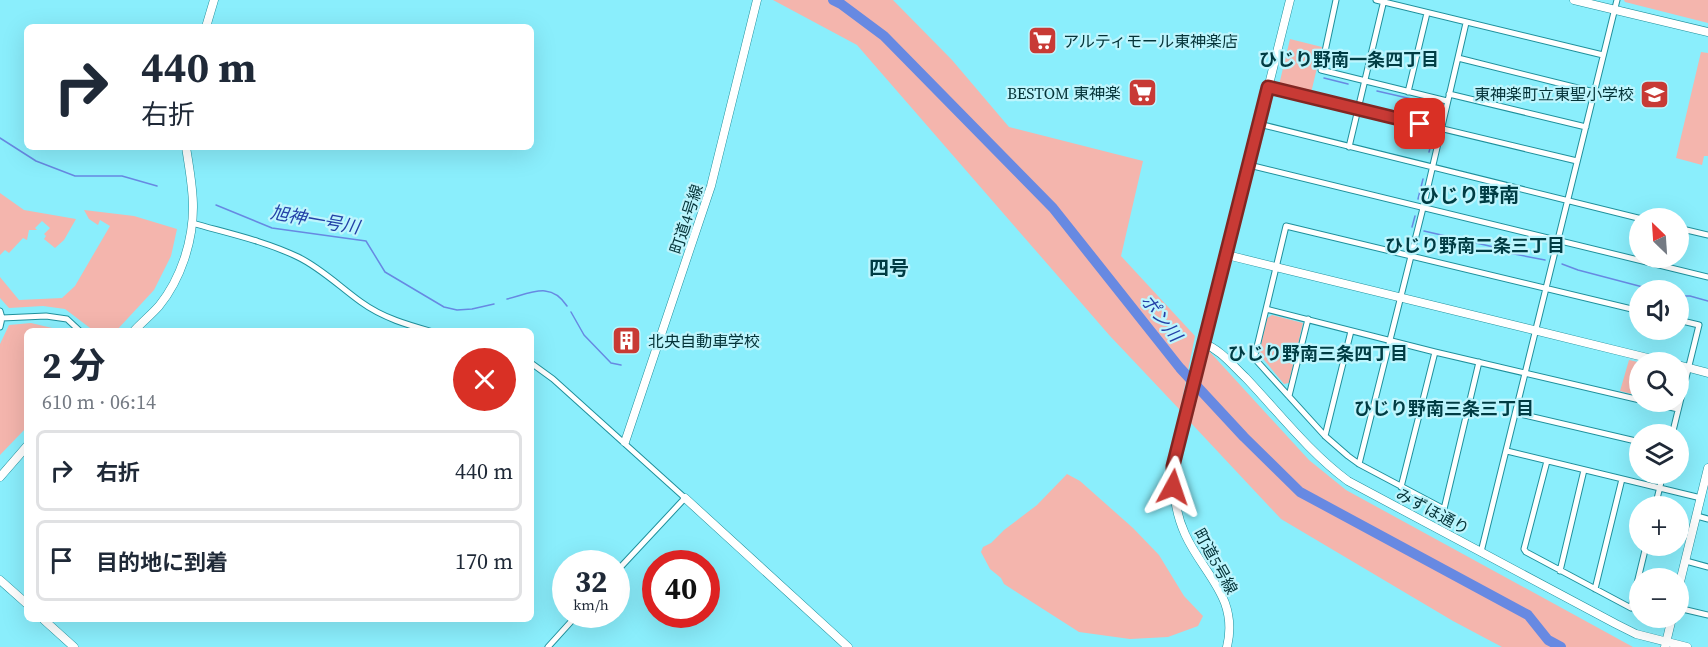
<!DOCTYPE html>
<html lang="ja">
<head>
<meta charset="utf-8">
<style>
  body { margin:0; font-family:"Source Serif 4","Noto Sans JP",serif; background:#f6f6f7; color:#1f2937; height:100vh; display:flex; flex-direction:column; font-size:22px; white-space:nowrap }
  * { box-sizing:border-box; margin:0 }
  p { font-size:20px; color:#747a83 }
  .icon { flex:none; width:33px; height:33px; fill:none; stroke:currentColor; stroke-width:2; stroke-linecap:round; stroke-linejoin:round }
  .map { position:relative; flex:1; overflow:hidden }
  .sheet { position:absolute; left:24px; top:328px; width:510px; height:294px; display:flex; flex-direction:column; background:#fff; border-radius:9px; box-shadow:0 6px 24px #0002 }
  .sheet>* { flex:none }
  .hud { position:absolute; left:24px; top:24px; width:510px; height:126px; border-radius:9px; box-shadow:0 6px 24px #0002; background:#fff; color:#1f2937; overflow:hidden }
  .needle { width:39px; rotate:335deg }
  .fabs { position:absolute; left:1629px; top:208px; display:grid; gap:12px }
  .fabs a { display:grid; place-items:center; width:60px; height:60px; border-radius:50%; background:#fff; box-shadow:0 6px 24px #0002; font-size:30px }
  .speed { position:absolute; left:552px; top:550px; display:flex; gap:12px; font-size:30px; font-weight:700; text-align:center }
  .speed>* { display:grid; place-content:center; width:78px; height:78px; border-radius:50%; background:#fff; box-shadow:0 6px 24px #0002; line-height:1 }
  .speed small { font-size:15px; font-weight:400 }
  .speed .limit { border:9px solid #d22; background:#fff; color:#111 }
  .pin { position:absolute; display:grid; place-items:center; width:51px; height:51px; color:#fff; margin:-26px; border-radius:12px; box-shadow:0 3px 9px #0006 }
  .me { position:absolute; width:66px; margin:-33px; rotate:5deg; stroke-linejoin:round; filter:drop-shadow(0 0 4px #0008) }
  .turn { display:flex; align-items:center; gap:21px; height:126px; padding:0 18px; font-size:27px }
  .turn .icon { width:78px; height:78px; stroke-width:2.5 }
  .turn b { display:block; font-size:42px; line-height:51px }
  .round { display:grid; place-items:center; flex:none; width:63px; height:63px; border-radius:32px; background:#f6f6f7 }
  .head { display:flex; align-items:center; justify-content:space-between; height:102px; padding:0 18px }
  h1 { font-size:36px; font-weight:700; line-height:45px }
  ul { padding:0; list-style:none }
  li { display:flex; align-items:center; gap:18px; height:81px; margin:0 12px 9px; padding:0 6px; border:3px solid #e0e1e3; border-radius:9px }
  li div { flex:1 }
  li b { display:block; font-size:22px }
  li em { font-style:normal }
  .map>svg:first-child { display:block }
  .green { fill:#f4b5ad }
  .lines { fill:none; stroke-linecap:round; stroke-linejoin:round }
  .stream { stroke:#6789e2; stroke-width:1.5 }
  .river { stroke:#6789e2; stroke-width:10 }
  .street-casing { stroke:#1f909c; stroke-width:7 }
  .secondary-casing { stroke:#1f909c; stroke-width:9 }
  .street { stroke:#fff; stroke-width:5 }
  .secondary { stroke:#fff; stroke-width:8 }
  .route-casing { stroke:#822622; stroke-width:15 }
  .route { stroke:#c83a35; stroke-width:10 }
  .labels { text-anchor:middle; stroke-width:4.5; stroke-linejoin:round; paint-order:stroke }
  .poi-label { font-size:16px; fill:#043338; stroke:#bdf5fd; text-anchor:start }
  .street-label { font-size:16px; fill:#043338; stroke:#bdf5fd }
  .neighbourhood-label { font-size:18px; font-weight:bold; fill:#003c43; stroke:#bdf5fd }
  .water-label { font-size:18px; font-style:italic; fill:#2340a7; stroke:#bdf5fd }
  .quarter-label { font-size:20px; font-weight:bold; fill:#003c43; stroke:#bdf5fd }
</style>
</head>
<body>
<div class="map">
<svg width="1708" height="647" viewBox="0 0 1708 647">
  <rect width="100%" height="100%" fill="#8aeefc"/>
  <path class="green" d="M773 0H893L952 60 1009 127 1143 161 1121 256 1195 336 1180 410 1110 336 857 45Z
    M1624 0H1708V23L1625 2Z
    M1290 39 1322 47 1311 93 1279 85Z
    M1701 52 1708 53V156H1704L1702 165 1676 158Z
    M0 193 24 210 76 219 64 240 55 248 44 239 46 236 44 234 50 228 42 221 35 228 37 230H29L27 240 23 238 9 253 5 250 0 255Z
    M84 210 134 216 177 229 171 256 154 290 116 331H94L65 309 43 306 9 308 0 298V277L19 300 62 298 75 286 110 226 100 220 98 225 89 219Z
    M1272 315 1303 323 1289 383 1284 384 1259 354 1267 318Z
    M31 323 65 331 27 332V427L0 455V344L9 325Z
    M1209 351 1309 460 1346 490 1633 647H1502L1453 621 1281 519 1191 423Z
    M1629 360 1642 363H1640L1639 396 1620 391Z
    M1067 474 1080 481 1133 528 1159 555 1184 596 1203 616 1198 626 1168 637 1130 639 1079 632 1004 584 1001 578 990 569 981 552 983 547 991 543 1004 530 1037 505Z"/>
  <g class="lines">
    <path class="stream" d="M1324 78 1348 84
      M1377 91 1438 105 1441 109 1437 122
      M0 138 36 161 75 176H122L157 186
      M1429 152 1433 137
      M1418 199 1423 179
      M216 205 272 228 366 241 385 272 444 307 457 310 472 309 494 304
      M1412 227 1415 216
      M1424 231 1498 248 1509 253 1545 260
      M1562 264 1578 270 1658 291
      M1678 296H1690L1708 301
      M507 299C531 293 551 281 567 306
      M571 312 584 335 611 363 621 365"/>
    <path class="river" d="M833 0 841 4 884 36 1053 208 1180 368 1244 437 1300 492 1528 615 1548 640 1561 647"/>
    <defs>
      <path id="street" d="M1336 0 1321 70 1447 101
        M1376 0 1603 55
        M1458 58 1594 92
        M1268 87 1577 161
        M1408 92 1427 13
        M1449 94 1586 127
        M1259 124 1642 219
        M1349 147 1384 0
        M1249 165 1708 277
        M192 223C227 233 265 241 298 257 321 268 340 287 361 302 383 318 408 325 433 332
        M1678 228 1708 235
        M1266 309 1435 352 1640 400
        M0 311 2 318 0 327
        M2 318 46 316 67 319 81 332
        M1479 362 1444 509 1359 464 1348 456 1325 436 1255 359V355L1286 226 1640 311
        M531 363 553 379 685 498 616 572
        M1289 396 1308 319
        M1649 402 1678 409
        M1516 413 1640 442
        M1672 435 1699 325 1678 320
        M1325 436 1351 331
        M1507 451 1701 498
        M1547 461 1524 549 1526 552 1631 608 1646 546
        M1359 464 1423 208 1466 23
        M1401 487 1435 352
        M1655 507 1663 474
        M1697 516 1708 519
        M1481 552 1617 0
        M1686 561 1708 567
        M1560 571 1584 470
        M1595 589 1622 479
        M1678 608 1708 615
        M548 647 577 615"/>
      <path id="secondary" d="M1574 0 1708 32
        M206 27 214 0
        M1227 255 1668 363
        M133 332C141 323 151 315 159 306 181 279 193 241 193 207 193 187 189 167 186 147
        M1203 343C1221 350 1232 365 1246 378 1279 413 1309 452 1348 481L1616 624 1636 634 1687 647
        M1678 365 1708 373
        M625 442 711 186 757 0
        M0 477 27 446
        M685 498 848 647
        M0 580 27 604
        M1678 590 1708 468
        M44 620 74 647
        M1227 647C1239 597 1203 574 1185 534 1175 512 1173 490 1173 466 1212 310 1252 156 1290 0
        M1665 647 1672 618"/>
    </defs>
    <use href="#street" class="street-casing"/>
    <use href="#secondary" class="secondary-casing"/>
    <use href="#street" class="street"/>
    <use href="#secondary" class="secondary"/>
  </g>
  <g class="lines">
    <defs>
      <path id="route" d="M1173 487V466L1268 87 1420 124"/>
    </defs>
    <use href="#route" class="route-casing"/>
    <use href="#route" class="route"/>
  </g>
  <defs>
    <symbol id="supermarket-square" viewBox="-11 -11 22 22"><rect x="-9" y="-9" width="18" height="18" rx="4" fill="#c83a35" stroke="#bdf5fd"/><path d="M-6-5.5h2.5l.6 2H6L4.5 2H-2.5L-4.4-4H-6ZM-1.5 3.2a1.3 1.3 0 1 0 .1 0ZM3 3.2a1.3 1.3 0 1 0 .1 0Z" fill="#fff"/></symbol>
    <symbol id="school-square" viewBox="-11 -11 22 22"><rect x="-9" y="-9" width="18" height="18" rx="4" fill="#c83a35" stroke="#bdf5fd"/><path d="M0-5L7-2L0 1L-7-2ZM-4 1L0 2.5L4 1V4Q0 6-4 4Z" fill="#fff"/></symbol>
    <symbol id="building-square" viewBox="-11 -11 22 22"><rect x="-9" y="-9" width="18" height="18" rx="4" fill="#c83a35" stroke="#bdf5fd"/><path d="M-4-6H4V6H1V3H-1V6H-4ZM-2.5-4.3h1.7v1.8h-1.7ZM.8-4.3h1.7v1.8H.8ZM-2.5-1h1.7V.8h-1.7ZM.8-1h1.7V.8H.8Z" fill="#fff"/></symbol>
  </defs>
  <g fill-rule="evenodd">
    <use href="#supermarket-square" x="1026" y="24" width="33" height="33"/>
    <use href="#supermarket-square" x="1126" y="76" width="33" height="33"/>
    <use href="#school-square" x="1638" y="78" width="33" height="33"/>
    <use href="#building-square" x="610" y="324" width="33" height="33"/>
  </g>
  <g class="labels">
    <g class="poi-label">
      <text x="1063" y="47">アルティモール東神楽店</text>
      <text x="1121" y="99" text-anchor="end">BESTOM 東神楽</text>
      <text x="1634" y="100" text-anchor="end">東神楽町立東聖小学校</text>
      <text x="648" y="347">北央自動車学校</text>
    </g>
    <g class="street-label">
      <text transform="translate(686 219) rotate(-72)" y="6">町道4号線</text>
      <text transform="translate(1433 511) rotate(28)" y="6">みずほ通り</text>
      <text transform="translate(1216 561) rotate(61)" y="6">町道5号線</text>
    </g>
    <g class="neighbourhood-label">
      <text x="1349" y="66">ひじり野南一条四丁目</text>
      <text x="1475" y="252">ひじり野南二条三丁目</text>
      <text x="1318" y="360">ひじり野南三条四丁目</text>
      <text x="1444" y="415">ひじり野南三条三丁目</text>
    </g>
    <g class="water-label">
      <text transform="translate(315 220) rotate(10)" y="6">旭神一号川</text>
      <text transform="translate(1161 318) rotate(52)" y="6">ポン川</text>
    </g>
    <g class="quarter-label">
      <text x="1469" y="202">ひじり野南</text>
      <text x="889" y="275">四号</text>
    </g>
  </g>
</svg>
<div class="fabs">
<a><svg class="needle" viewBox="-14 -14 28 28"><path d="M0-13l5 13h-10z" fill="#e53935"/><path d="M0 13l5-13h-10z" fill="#747a83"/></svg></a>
<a><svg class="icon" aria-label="sound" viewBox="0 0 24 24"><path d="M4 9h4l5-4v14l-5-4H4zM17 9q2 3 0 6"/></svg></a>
<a><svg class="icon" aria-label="search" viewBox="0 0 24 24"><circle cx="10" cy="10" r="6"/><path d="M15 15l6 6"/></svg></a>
<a><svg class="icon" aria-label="layers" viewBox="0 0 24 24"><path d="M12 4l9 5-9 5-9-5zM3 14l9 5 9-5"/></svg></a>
<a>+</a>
<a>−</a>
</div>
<div class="speed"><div>32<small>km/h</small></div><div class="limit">40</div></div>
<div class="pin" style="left:1420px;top:124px;background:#d93025"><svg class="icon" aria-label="arrive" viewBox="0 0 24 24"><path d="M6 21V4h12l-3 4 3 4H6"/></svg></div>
<svg class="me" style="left:1173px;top:487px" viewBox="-20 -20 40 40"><path d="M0-17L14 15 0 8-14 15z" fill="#c83a35" stroke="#fff" stroke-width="4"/></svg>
<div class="hud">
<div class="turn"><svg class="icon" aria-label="right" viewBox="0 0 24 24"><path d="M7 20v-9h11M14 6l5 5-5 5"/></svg><div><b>440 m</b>右折</div></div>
</div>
<section class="sheet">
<div class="head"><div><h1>2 分</h1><p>610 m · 06:14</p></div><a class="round" style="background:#d93025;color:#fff"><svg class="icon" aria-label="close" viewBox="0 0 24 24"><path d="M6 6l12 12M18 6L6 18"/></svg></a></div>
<ul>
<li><svg class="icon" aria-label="right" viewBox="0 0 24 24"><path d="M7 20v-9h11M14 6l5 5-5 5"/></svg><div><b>右折</b></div><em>440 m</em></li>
<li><svg class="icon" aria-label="arrive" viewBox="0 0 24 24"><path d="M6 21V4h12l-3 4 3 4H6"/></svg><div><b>目的地に到着</b></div><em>170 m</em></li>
</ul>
</section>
</div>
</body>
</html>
